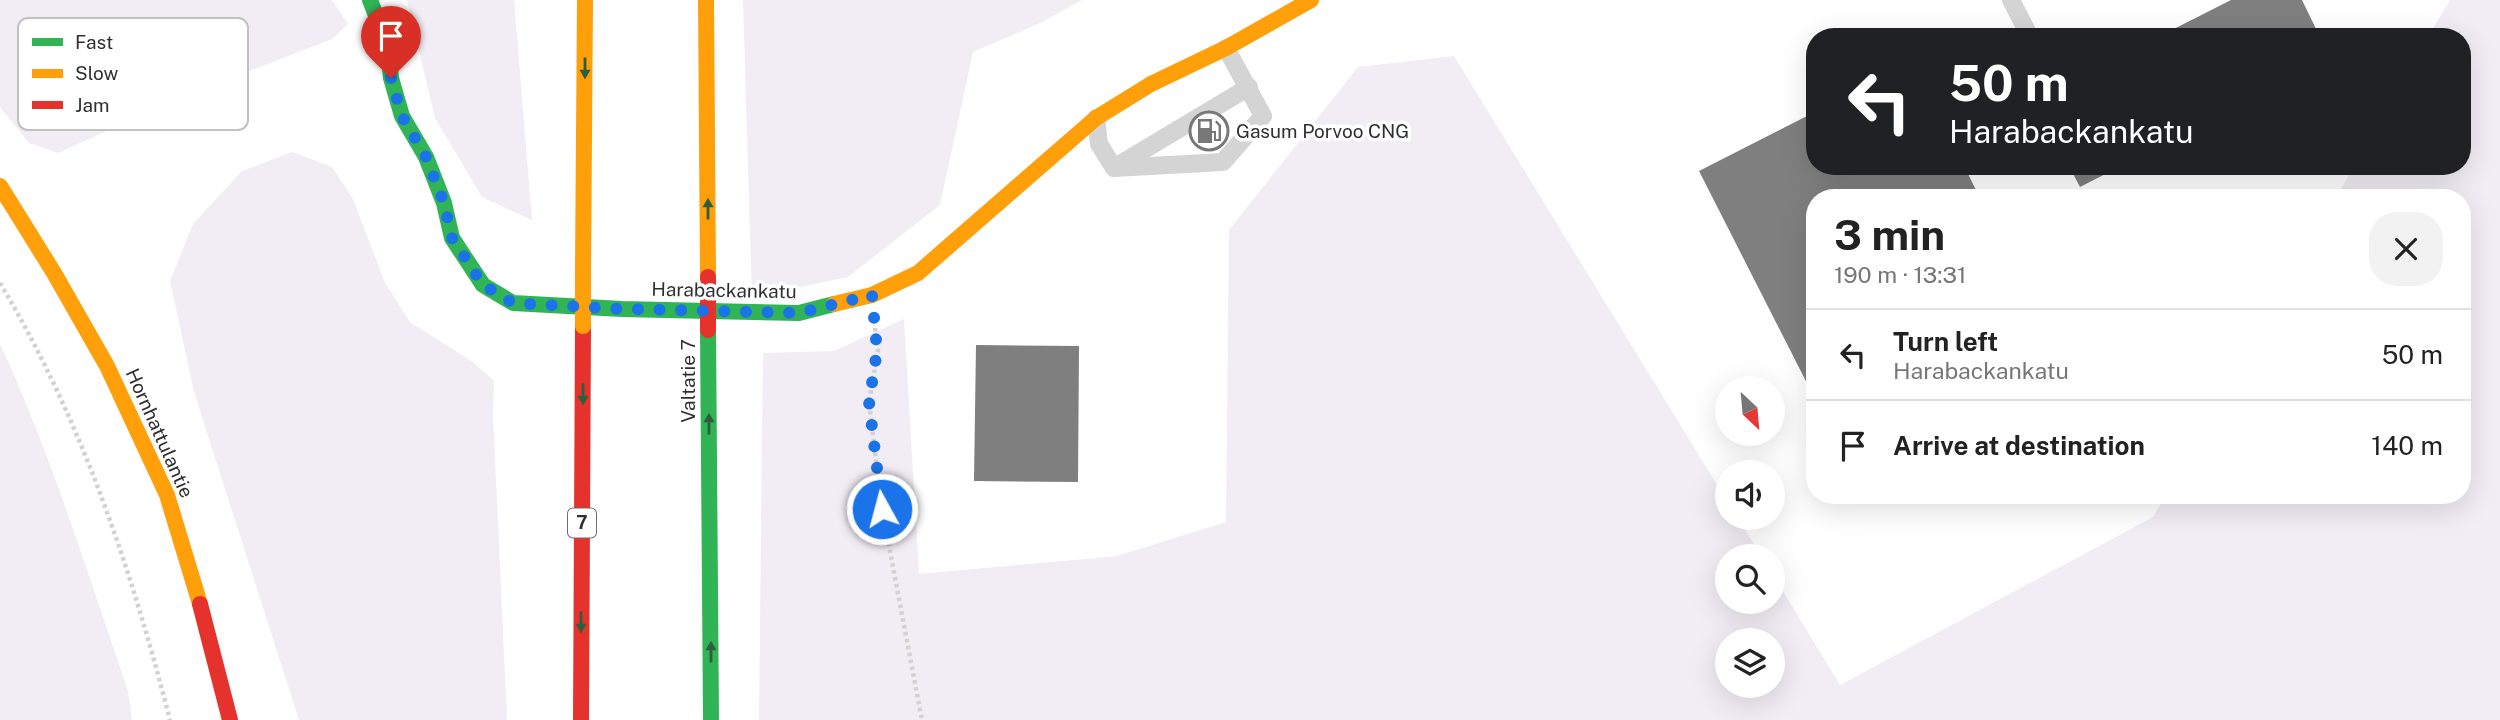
<!DOCTYPE html>
<html lang="en">
<head>
<meta charset="utf-8">
<style>
  body { margin:0; font-family:"Public Sans",sans-serif; background:#f2f2f2; color:#222; height:100vh; display:flex; flex-direction:column; font-size:26px; white-space:nowrap }
  * { box-sizing:border-box; margin:0 }
  p { font-size:23px; color:#767676 }
  .icon { flex:none; width:38px; height:38px; fill:none; stroke:currentColor; stroke-width:2; stroke-linecap:round; stroke-linejoin:round }
  .map { position:relative; flex:1; overflow:hidden }
  .drawer { position:absolute; left:1806px; top:189px; width:665px; height:315px; display:flex; flex-direction:column; background:#fff; border-radius:28px; box-shadow:0 7px 28px #0002 }
  .drawer>* { flex:none }
  .top-card { position:absolute; left:1806px; top:28px; width:665px; height:147px; border-radius:28px; box-shadow:0 7px 28px #0002; background:#202124; color:#fff; overflow:hidden }
  .needle { width:46px; rotate:154deg }
  .fabs { position:absolute; left:1715px; top:376px; display:grid; gap:14px }
  .fabs a { display:grid; place-items:center; width:70px; height:70px; border-radius:50%; background:#fff; box-shadow:0 7px 28px #0002; font-size:35px }
  .pin { position:absolute; display:grid; place-items:center; width:60px; height:60px; color:#fff; margin:-72px -30px; border-radius:50% 50% 50% 0; rotate:-45deg; box-shadow:0 0 7px #0007 }
  .pin .icon { rotate:45deg }
  .me { position:absolute; width:77px; margin:-38px; rotate:353deg; stroke-linejoin:round; filter:drop-shadow(0 0 5px #0008) }
  .turn { display:flex; align-items:center; gap:24px; height:147px; padding:0 28px; font-size:32px }
  .turn .icon { width:91px; height:91px; stroke-width:2.5 }
  .turn b { display:block; font-size:49px; line-height:60px }
  .round { display:grid; place-items:center; flex:none; width:74px; height:74px; border-radius:28px; background:#f2f2f2 }
  .overview { display:flex; align-items:center; justify-content:space-between; height:119px; padding:0 28px }
  h1 { font-size:42px; font-weight:700; line-height:52px }
  ul { padding:0; list-style:none }
  li { display:flex; align-items:center; gap:21px; height:91px; padding:0 28px; border-top:2px solid #e0e0e0 }
  li div { flex:1 }
  li b { display:block; font-size:26px }
  li em { font-style:normal }
  .map>svg:first-child { display:block }
  .green { fill:#f2ecf4; fill-rule:evenodd }
  .building { fill:#7f7f7f }
  .lines { fill:none; stroke-linecap:round; stroke-linejoin:round }
  .path { stroke:#d2d2d2; stroke-width:4.5; stroke-dasharray:3.5 3.5; stroke-linecap:butt }
  .lane { stroke:#d4d4d4; stroke-width:18 }
  .fast { stroke:#30b455; stroke-width:16 }
  .slow { stroke:#ff9f0a; stroke-width:16 }
  .jam { stroke:#e5322d; stroke-width:16 }
  .slow-bridge { stroke:#ff9f0a; stroke-width:16 }
  .jam-bridge { stroke:#e5322d; stroke-width:16 }
  .oneway { fill:#2f5e3c }
  .route { stroke:#1a73e8; stroke-width:12; stroke-dasharray:0 21.6 }
  .labels { text-anchor:middle; stroke-width:7; stroke-linejoin:round; paint-order:stroke }
  .shield { fill:#fff; stroke:#6d6d6d; stroke-width:2 }
  .shield-label { font-size:18px; font-weight:bold; fill:#2f2f2f }
  .poi-label { font-size:19px; fill:#2f2f2f; stroke:#fff; text-anchor:start }
  .street-label { font-size:19px; fill:#2f2f2f; stroke:#fff }
  .key { fill:#fff; stroke:#c1c1c1; stroke-width:2 }
  .key-label { font-size:19px; fill:#2f2f2f }
</style>
</head>
<body>
<div class="map">
<svg width="2500" height="720" viewBox="0 0 2500 720">
  <rect width="100%" height="100%" fill="#fff"/>
  <path class="green" d="M0 0H332L348 24 332 39 175 100 58 153 29 143 0 107Z
    M407 0H514L532 220 482 197 435 118Z
    M743 0H1082L1040 23 973 52 940 205 848 277 752 297Z
    M2450 0H2500V720H759L763 353 834 351 904 319 919 574 1117 556 1226 522 1229 230 1358 67 1454 56 1727 501V518H1738L1761 556H1727V602H1773V575L1840 685 2153 517 2166 495H2462V198H2336L2354 166H2462V37H2428ZM1773 640V686H1727V640Z
    M292 152 332 167 353 199 385 283 410 322 473 362 494 381 493 415 507 720H299L298 717 194 392 170 281 193 224 242 171Z
    M0 344C52 456 88 575 128 691L132 720H0Z"/>
  <path class="building" d="M2231 0H2302L2320 37H2158Z
    M1815 112V166H1964L1980 198H1815V399L1699 171Z
    M2069 166H2121L2080 187Z
    M976 345 1079 346 1078 482 974 481Z"/>
  <g class="lines">
    <path class="path" d="M0 283C81 418 131 568 170 720
      M875 328 878 351 869 402 882 509 922 720"/>
    <path class="lane" d="M2011 0 2030 37
      M1096 118 1099 144 1114 168 1223 162 1263 116 1226 48
      M1117 166 1249 87"/>
    <path class="fast" d="M370 0 388 46 391 78 402 116 426 157 444 203 452 238 483 285 513 303 622 309 799 313 834 304
      M708 330 711 720"/>
    <path class="slow" d="M706 0 708 277
      M0 186 54 273 107 366 167 495 200 604
      M583 272 585 0
      M834 304 872 295 918 273 1096 118 1151 84 1226 48 1311 0"/>
    <path class="jam" d="M200 604 230 720
      M581 720 583 326"/>
    <path class="slow-bridge" d="M583 272V326"/>
    <path class="jam-bridge" d="M708 277V330"/>
  </g>
  <defs><path id="oneway-solid" d="M-6-.8H1V-3.2L6.5 0L1 3.2V.8H-6Z" transform="scale(1.75)"/></defs>
  <g class="oneway">
    <use href="#oneway-solid" transform="translate(585 68) rotate(90)"/>
    <use href="#oneway-solid" transform="translate(708 209) rotate(-90)"/>
    <use href="#oneway-solid" transform="translate(583 394) rotate(90)"/>
    <use href="#oneway-solid" transform="translate(709 424) rotate(-90)"/>
    <use href="#oneway-solid" transform="translate(581 622) rotate(90)"/>
    <use href="#oneway-solid" transform="translate(711 652) rotate(-90)"/>
  </g>
  <g class="lines">
    <path class="route" d="M391 78 402 116 426 157 444 203 452 238 483 285 513 303 622 309 799 313 872 295 877 351 869 402 882 509"/>
  </g>
  <defs>
    <symbol id="fuel-ring" viewBox="-11 -11 22 22"><circle r="9.5" fill="#fff" stroke="#787878" stroke-width="1.5"/><path d="M-5.5-6h7V0h2V4h1.3V-2.5L3-4.5l.8-.8L6-3V5H2.5V1h-1V6h-7ZM-4.2-4.7v3.2H.2V-4.7Z" fill="#787878"/></symbol>
  </defs>
  <g fill-rule="evenodd">
    <use href="#fuel-ring" x="1187" y="109" width="44" height="44"/>
  </g>
  <g class="labels">
    <rect class="shield" x="568" y="508.5" width="28" height="29" rx="5"/>
    <g class="shield-label">
      <text x="582" y="529">7</text>
    </g>
    <g class="poi-label">
      <text x="1236" y="138">Gasum Porvoo CNG</text>
    </g>
    <g class="street-label">
      <text transform="translate(724 290) rotate(1)" y="7">Harabackankatu</text>
      <text transform="translate(688 381) rotate(-90)" y="7">Valtatie 7</text>
      <text transform="translate(160 433) rotate(66)" y="7">Hornhattulantie</text>
    </g>
  </g>
  <rect x="18" y="18" width="230" height="112" rx="10" class="key"/>
  <rect x="32" y="38" width="31" height="8" fill="#30b455"/>
  <rect x="32" y="69" width="31" height="9" fill="#ff9f0a"/>
  <rect x="32" y="101" width="31" height="8" fill="#e5322d"/>
  <g class="key-label">
    <text x="75" y="49">Fast</text>
    <text x="75" y="80">Slow</text>
    <text x="75" y="112">Jam</text>
  </g>
</svg>
<div class="fabs">
<a><svg class="needle" viewBox="-14 -14 28 28"><path d="M0-13l5 13h-10z" fill="#e53935"/><path d="M0 13l5-13h-10z" fill="#767676"/></svg></a>
<a><svg class="icon" aria-label="sound" viewBox="0 0 24 24"><path d="M4 9h4l5-4v14l-5-4H4zM17 9q2 3 0 6"/></svg></a>
<a><svg class="icon" aria-label="search" viewBox="0 0 24 24"><circle cx="10" cy="10" r="6"/><path d="M15 15l6 6"/></svg></a>
<a><svg class="icon" aria-label="layers" viewBox="0 0 24 24"><path d="M12 4l9 5-9 5-9-5zM3 14l9 5 9-5"/></svg></a>
</div>
<div class="pin" style="left:391px;top:78px;background:#d93025"><svg class="icon" aria-label="arrive" viewBox="0 0 24 24"><path d="M6 21V4h12l-3 4 3 4H6"/></svg></div>
<svg class="me" style="left:882px;top:509px" viewBox="-20 -20 40 40"><circle r="17" fill="#1a73e8" stroke="#fff" stroke-width="3"/><path d="M0-11L8 9 0 5-8 9z" fill="#fff"/></svg>
<div class="top-card">
<div class="turn"><svg class="icon" aria-label="left" viewBox="0 0 24 24"><path d="M17 20v-9H6M10 6l-5 5 5 5"/></svg><div><b>50 m</b>Harabackankatu</div></div>
</div>
<section class="drawer">
<div class="overview"><div><h1>3 min</h1><p>190 m · 13:31</p></div><a class="round"><svg class="icon" aria-label="close" viewBox="0 0 24 24"><path d="M6 6l12 12M18 6L6 18"/></svg></a></div>
<ul>
<li><svg class="icon" aria-label="left" viewBox="0 0 24 24"><path d="M17 20v-9H6M10 6l-5 5 5 5"/></svg><div><b>Turn left</b><p>Harabackankatu</p></div><em>50 m</em></li>
<li><svg class="icon" aria-label="arrive" viewBox="0 0 24 24"><path d="M6 21V4h12l-3 4 3 4H6"/></svg><div><b>Arrive at destination</b></div><em>140 m</em></li>
</ul>
</section>
</div>
</body>
</html>
